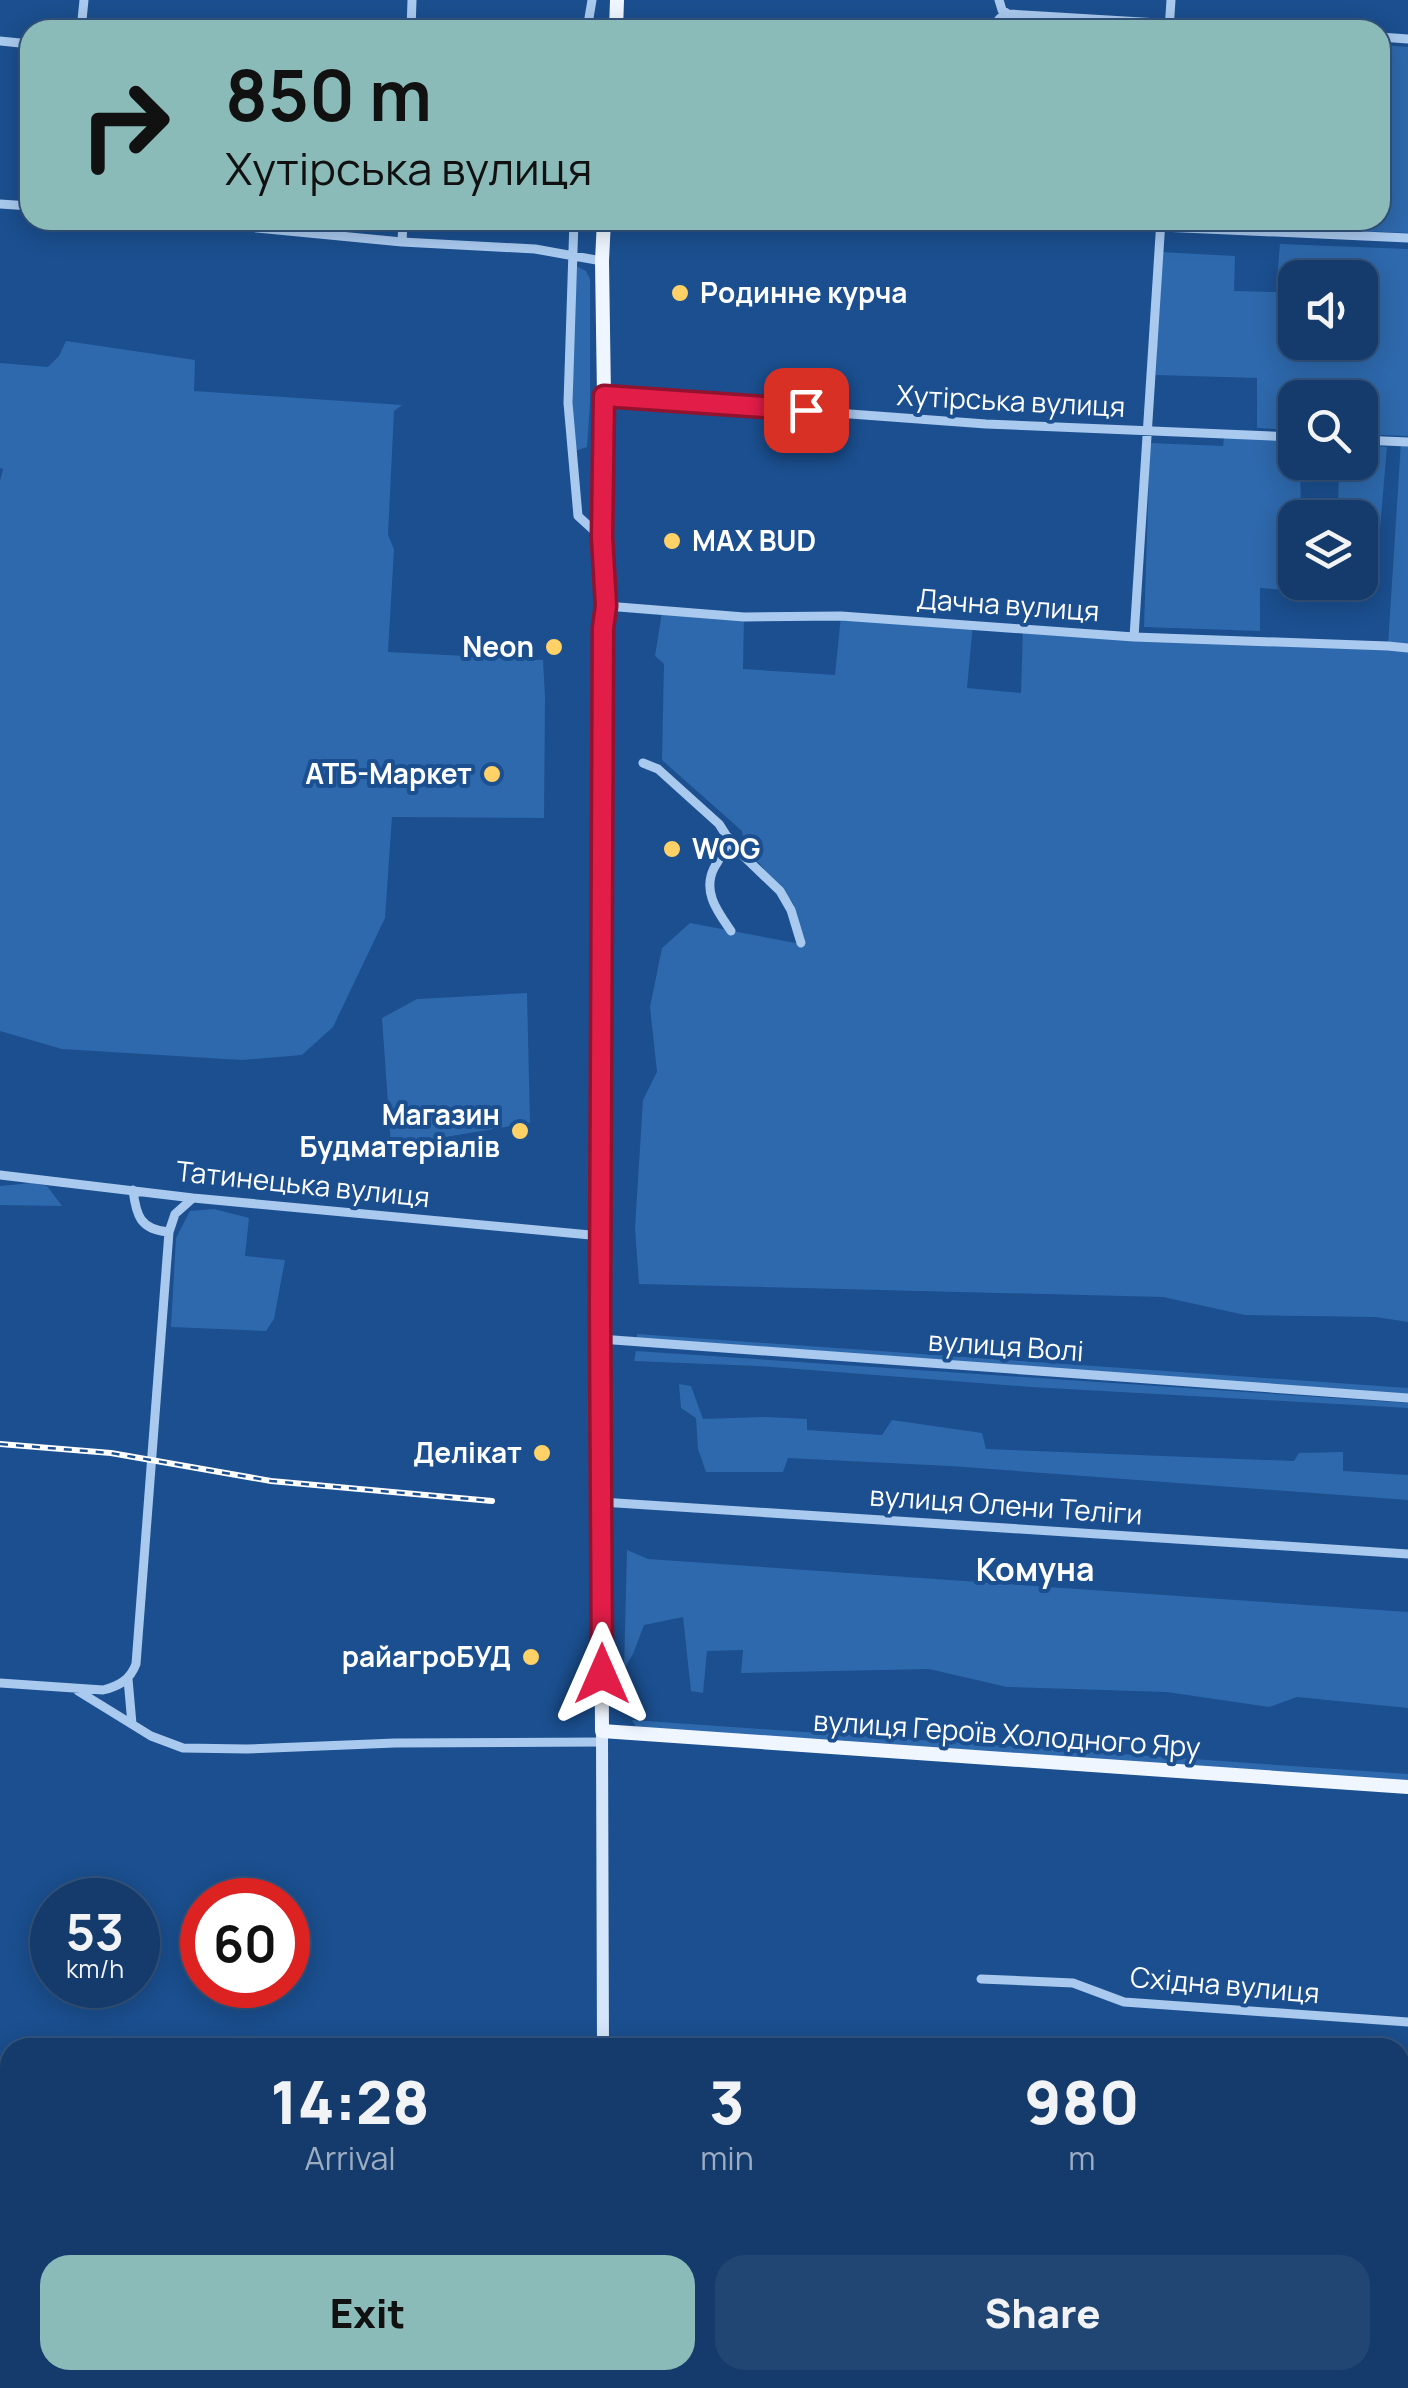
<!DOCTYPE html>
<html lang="en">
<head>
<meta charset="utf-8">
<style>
  body { margin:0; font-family:Manrope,sans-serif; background:#214673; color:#f1f3f6; height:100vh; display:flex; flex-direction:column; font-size:38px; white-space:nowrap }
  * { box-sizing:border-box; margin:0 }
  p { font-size:32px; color:#9dadc1 }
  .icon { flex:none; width:55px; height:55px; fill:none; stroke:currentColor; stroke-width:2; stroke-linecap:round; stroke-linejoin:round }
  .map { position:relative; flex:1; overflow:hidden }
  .side { position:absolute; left:0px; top:2038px; width:1410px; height:352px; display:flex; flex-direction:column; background:#143b6b; border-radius:30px 30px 0 0; box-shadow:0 5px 25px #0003,0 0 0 2px #33557e }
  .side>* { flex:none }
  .top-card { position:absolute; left:20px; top:20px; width:1370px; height:210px; border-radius:30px; box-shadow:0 5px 25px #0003,0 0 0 2px #33557e; background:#8bbbb9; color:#111; overflow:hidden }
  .buttons { position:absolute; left:1278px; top:260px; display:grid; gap:20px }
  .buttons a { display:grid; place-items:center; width:100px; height:100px; border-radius:20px; background:#143b6b; box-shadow:0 5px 25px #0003,0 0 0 2px #33557e; font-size:50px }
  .speed { position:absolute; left:30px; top:1878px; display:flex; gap:20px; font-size:50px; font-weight:700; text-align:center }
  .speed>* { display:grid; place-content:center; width:130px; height:130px; border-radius:50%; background:#143b6b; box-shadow:0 5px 25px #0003,0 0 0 2px #33557e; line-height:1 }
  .speed small { font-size:25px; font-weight:400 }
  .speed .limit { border:15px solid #d22; background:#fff; color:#111 }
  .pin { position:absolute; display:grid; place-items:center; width:85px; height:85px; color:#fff; margin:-42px; border-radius:20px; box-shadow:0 5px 15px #0006 }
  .me { position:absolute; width:110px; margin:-55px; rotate:0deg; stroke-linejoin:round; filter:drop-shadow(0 0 8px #0008) }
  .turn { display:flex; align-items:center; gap:35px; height:210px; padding:0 40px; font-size:45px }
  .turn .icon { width:130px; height:130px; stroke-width:2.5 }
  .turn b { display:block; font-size:70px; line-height:85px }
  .eta { display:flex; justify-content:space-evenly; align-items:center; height:170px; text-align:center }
  .eta b { font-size:60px; font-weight:800; line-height:70px }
  .primary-button { display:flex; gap:20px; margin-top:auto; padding:20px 40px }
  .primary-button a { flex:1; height:115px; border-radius:30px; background:#8bbbb9; color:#111; font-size:40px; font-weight:800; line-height:115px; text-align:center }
  .primary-button a+a { background:#214673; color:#f1f3f6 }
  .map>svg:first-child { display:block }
  .green { fill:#2e69ad; fill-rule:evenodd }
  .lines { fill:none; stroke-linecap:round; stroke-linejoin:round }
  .minor { stroke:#a9c9ee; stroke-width:9 }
  .secondary { stroke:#d6e6fa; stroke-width:12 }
  .primary { stroke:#f0f6ff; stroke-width:14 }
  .rail-casing { stroke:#fff; stroke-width:6 }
  .rail { stroke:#1b4f8f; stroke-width:2.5; stroke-dasharray:8; stroke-linecap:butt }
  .route-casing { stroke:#92132f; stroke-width:25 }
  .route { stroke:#e11d48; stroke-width:18 }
  .poi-dot { fill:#ffd166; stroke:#1b4f8f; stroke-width:4 }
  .labels { text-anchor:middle; stroke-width:8; stroke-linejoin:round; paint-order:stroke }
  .poi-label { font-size:28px; font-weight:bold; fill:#fff; stroke:#1b4f8f; text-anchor:end }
  .street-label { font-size:28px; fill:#fff; stroke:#1b4f8f }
  .quarter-label { font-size:32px; font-weight:bold; fill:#fff; stroke:#1b4f8f }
</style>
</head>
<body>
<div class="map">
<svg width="1408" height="2388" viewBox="0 0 1408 2388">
  <rect width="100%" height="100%" fill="#1b4f8f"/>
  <path class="green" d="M1380 45 1408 47V233L1245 226V220H1320L1321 222 1355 223 1358 220H1380Z
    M1280 244 1408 249V436L1360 434V398H1295V430L1257 428V378L1156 375 1160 252 1235 256 1234 291 1276 292ZM1295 278H1360V342H1295Z
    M574 265 586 271 590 279V403L587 447 575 451 572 437Z
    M66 341 195 360 194 391 402 405 394 411 388 535 394 549 388 652 543 660 545 697 544 818 392 817 385 918 333 1027 302 1055 242 1060 62 1049 0 1031V481L3 469 0 468V363L48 367 59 356Z
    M1224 437 1295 441V462L1300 463 1301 510 1338 511 1339 463 1360 462V445L1387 447 1378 552 1360 551V518H1295V582L1302 583 1303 591 1260 588V631L1144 627 1150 443 1223 446Z
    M1401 442H1408V1322L1376 1317 1245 1315 1163 1297 639 1284 635 1228 643 1100 657 1072 650 1007 662 948 690 923 806 945 793 903 759 863 745 851 742 831 662 760 664 664 655 656 662 612 744 617 743 669 835 675 841 616 973 624 967 688 1021 693 1023 627 1388 645Z
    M527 993 530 1123 391 1146 382 1018 417 999Z
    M32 1183 47 1186 62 1206 0 1205V1186Z
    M214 1209 249 1218 245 1256 285 1260 274 1319 266 1331 171 1327 176 1238 190 1211Z
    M637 1334 1408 1388V1395L637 1340Z
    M636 1351 1408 1403V1408L1031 1387 758 1366 634 1361Z
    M679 1384 691 1386 703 1419 766 1417 807 1419V1430L882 1435 892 1420 982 1433 986 1449 1294 1461 1299 1453 1343 1452V1471L1408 1475V1500L950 1466 788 1458 783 1472H706L698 1449 696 1418 681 1408Z
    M627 1550 648 1559 1408 1612V1708L1297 1697 1269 1707 1167 1692 1007 1687 929 1669 741 1673 743 1650 707 1651 703 1693 691 1691 683 1617 644 1625 633 1654 624 1669Z
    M632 1720 1408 1774V1782L636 1727Z"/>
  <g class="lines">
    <path class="minor" d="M999 0 1002 10 1008 14
      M1008 14 1275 30
      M81 30 84 0
      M411 30 412 0
      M587 30 592 0
      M995 30C996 21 999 17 1008 14
      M1169 30 1171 0
      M1380 37 1408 39
      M0 41 30 44
      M0 204 30 206
      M175 220 402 242 535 249 602 261
      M574 220 568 403 578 516 601 537
      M1082 220 1161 227 1408 238
      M402 242 403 220
      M604 396 986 424 1295 437
      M1360 440 1408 442
      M606 606 744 617 841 616 1134 637 1388 646 1408 648
      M1134 637 1161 220
      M643 763 658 769 719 824 733 846 780 891 791 910 801 943
      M728 837C725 852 721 856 714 868 702 892 718 912 731 931
      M0 1175 193 1198 601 1236
      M133 1190C136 1215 140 1230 169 1232
      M600 1339 1408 1398
      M601 1502 1408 1554
      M128 1679 132 1724
      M0 1683 103 1690C119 1686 130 1680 136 1664L169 1232 175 1214 193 1198
      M78 1691 151 1736 183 1748 247 1749 395 1743 602 1742
      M981 1979 1073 1983 1124 2002 1408 2022
      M0 2190H10"/>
    <path class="secondary" d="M602 1731 603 2048
      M604 2380V2388"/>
    <path class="primary" d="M616 30 617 0
      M604 220 602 261 604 396 601 537 606 606 603 628 600 1306 602 1731 1408 1787"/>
    <defs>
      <path id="rail" d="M0 1444 111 1453 271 1481 492 1501
        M1400 2263H1408
        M1400 2279H1408
        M1400 2295 1408 2294
        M1400 2322 1408 2319
        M197 2388 237 2380
        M235 2388 276 2380
        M278 2388 318 2380
        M422 2388 434 2380
        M1105 2388 1114 2380
        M1302 2388 1310 2380"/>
    </defs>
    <use href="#rail" class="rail-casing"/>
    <use href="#rail" class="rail"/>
  </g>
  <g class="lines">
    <defs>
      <path id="route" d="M602 1674 600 1306 603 628 606 606 602 537 604 396 806 410"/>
    </defs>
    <use href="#route" class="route-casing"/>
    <use href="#route" class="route"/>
  </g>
  <g class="poi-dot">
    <circle cx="680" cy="293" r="10"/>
    <circle cx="672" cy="541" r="10"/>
    <circle cx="554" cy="647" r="10"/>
    <circle cx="492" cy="774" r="10"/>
    <circle cx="672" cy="849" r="10"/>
    <circle cx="520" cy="1131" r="10"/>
    <circle cx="542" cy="1453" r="10"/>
    <circle cx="531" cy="1657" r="10"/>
  </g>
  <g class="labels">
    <g class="poi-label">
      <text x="700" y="303" text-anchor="start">Родинне курча</text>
      <text x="692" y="551" text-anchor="start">MAX BUD</text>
      <text x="534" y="657">Neon</text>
      <text x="472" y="784">АТБ-Маркет</text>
      <text x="692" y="859" text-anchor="start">WOG</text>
      <text x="500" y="1125">Магазин<tspan x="500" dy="32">Будматеріалів</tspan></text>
      <text x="522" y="1463">Делікат</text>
      <text x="511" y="1667">райагроБУД</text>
    </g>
    <g class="street-label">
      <text transform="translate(1011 401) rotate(3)" y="10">Хутірська вулиця</text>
      <text transform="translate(1008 605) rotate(4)" y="10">Дачна вулиця</text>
      <text transform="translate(303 1184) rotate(6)" y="10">Татинецька вулиця</text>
      <text transform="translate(1006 1346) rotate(4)" y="10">вулиця Волі</text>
      <text transform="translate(1006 1505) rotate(4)" y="10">вулиця Олени Теліги</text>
      <text transform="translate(1007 1734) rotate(4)" y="10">вулиця Героїв Холодного Яру</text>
      <text transform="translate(1225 1985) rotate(5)" y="10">Східна вулиця</text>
    </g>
    <g class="quarter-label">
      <text x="1035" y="1581">Комуна</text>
    </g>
  </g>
</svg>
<div class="buttons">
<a><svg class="icon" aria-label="sound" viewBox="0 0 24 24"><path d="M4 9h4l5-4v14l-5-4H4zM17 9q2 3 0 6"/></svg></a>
<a><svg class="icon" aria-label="search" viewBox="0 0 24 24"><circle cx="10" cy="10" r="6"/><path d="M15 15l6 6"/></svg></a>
<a><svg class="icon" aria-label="layers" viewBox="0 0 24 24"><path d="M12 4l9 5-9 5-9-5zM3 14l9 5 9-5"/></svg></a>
</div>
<div class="speed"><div>53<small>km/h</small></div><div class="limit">60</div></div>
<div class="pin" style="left:806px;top:410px;background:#d93025"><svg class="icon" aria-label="arrive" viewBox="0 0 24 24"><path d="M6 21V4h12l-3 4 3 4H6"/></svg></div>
<svg class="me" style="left:602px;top:1674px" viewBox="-20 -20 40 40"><path d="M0-17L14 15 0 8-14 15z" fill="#e11d48" stroke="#fff" stroke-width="4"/></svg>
<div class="top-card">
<div class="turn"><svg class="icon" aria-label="right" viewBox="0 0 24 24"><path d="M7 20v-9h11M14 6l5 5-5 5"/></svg><div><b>850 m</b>Хутірська вулиця</div></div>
</div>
<section class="side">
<div class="eta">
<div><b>14:28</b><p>Arrival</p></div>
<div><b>3</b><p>min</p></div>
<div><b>980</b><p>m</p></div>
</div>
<div class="primary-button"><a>Exit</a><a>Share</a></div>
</section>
</div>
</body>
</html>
